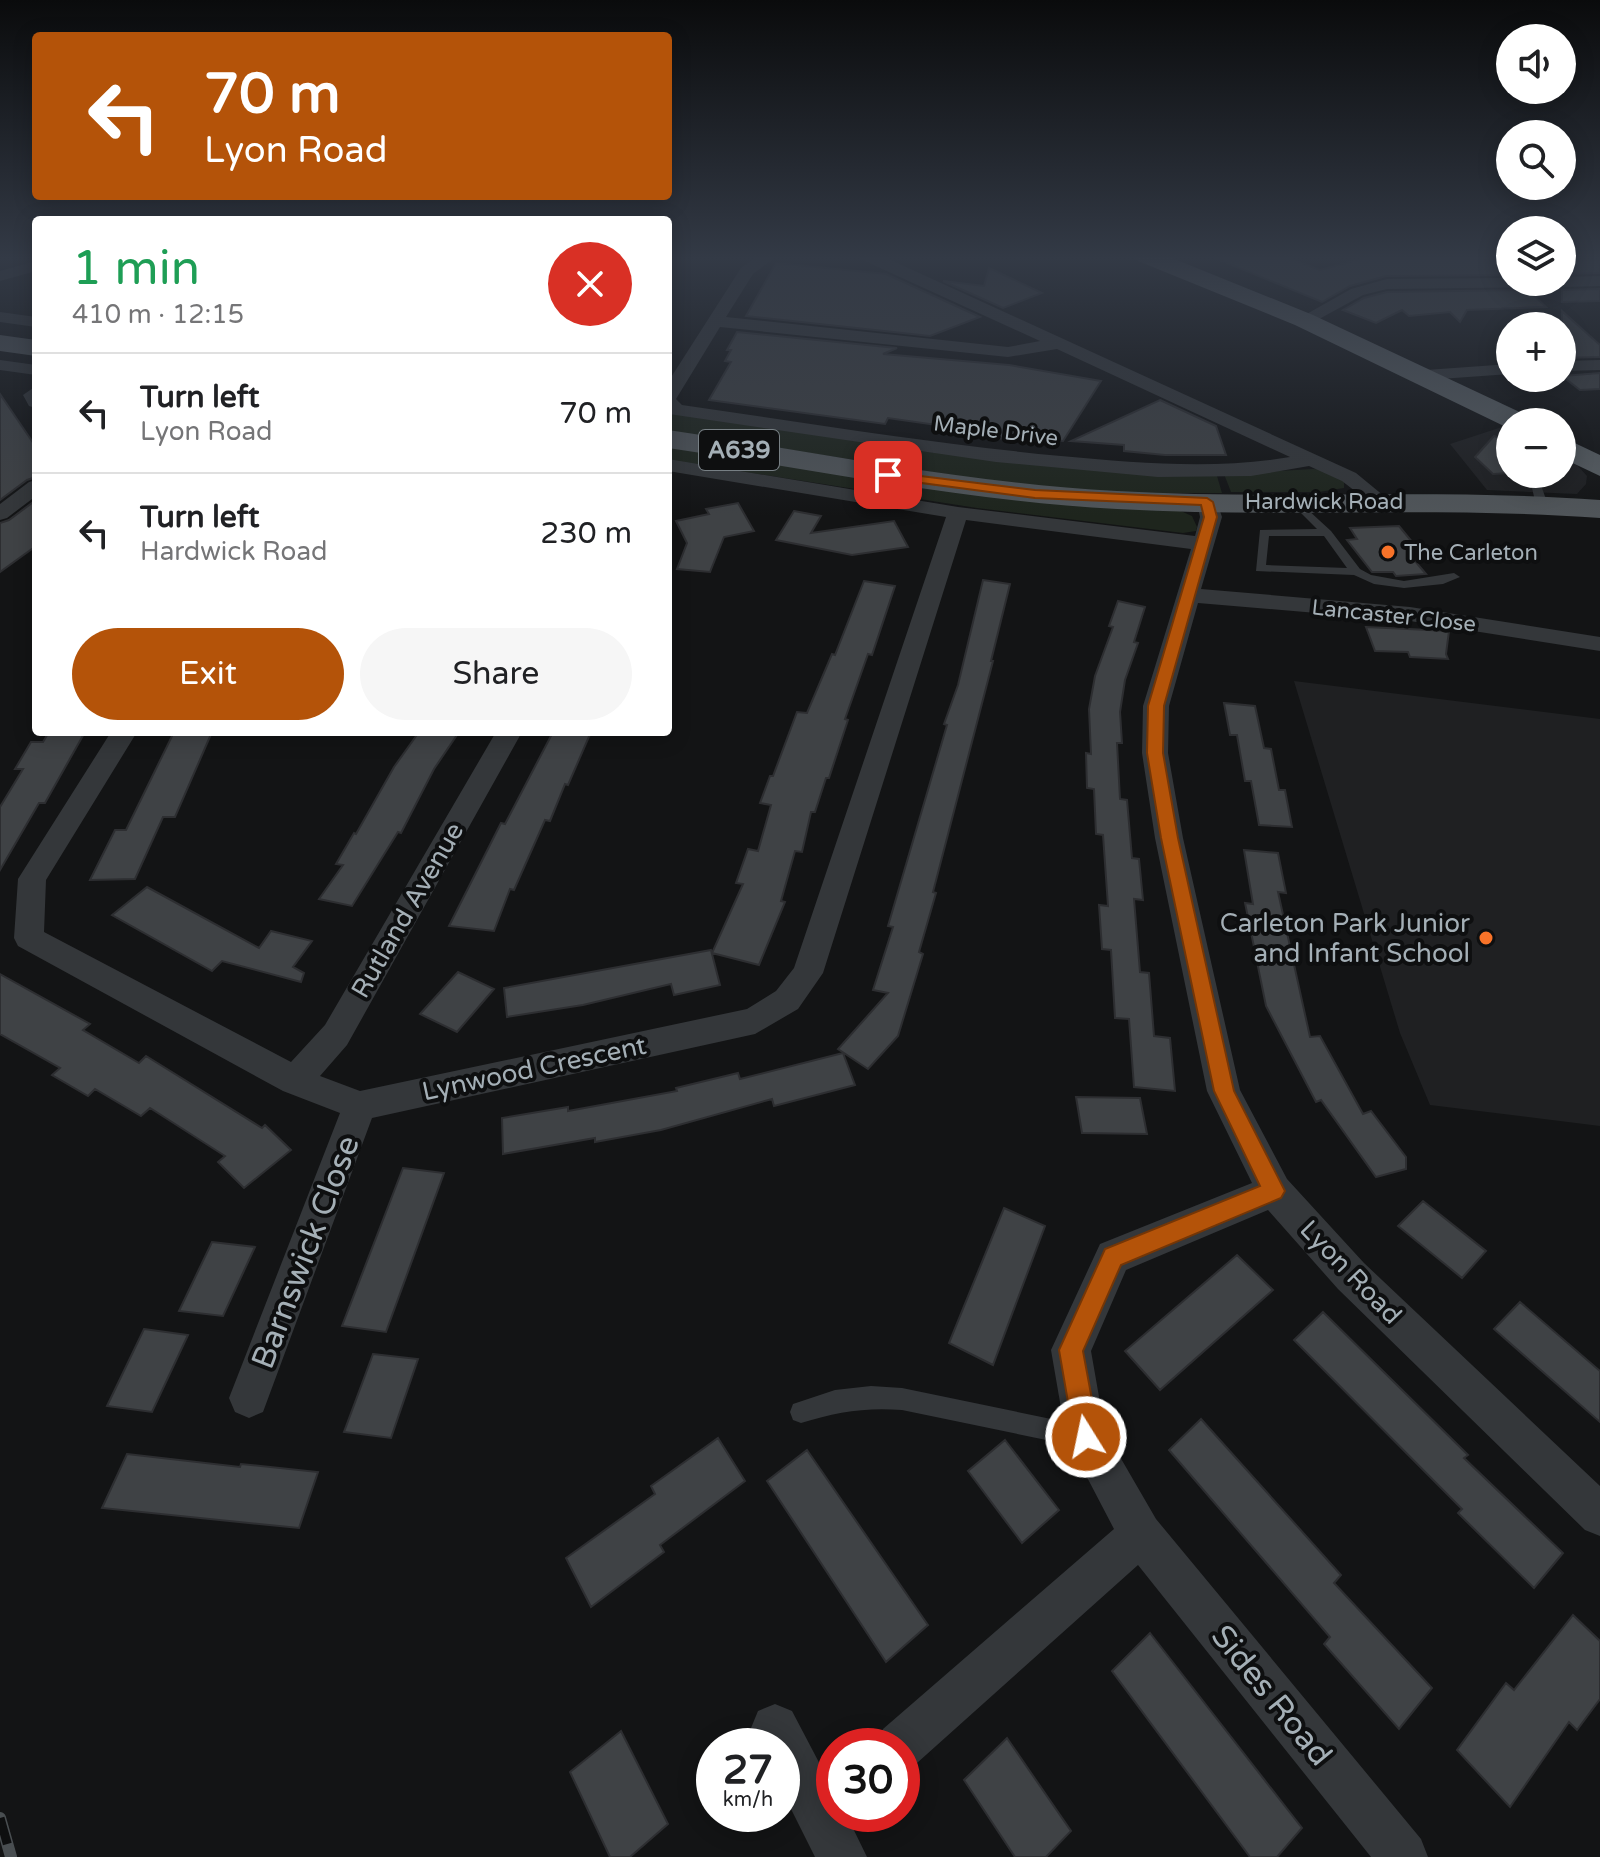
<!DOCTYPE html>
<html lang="en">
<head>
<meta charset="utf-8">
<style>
  body { margin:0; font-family:"Varela Round",sans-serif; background:#f6f6f6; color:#202124; height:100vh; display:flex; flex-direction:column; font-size:30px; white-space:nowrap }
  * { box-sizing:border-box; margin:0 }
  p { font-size:26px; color:#757577 }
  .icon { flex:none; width:44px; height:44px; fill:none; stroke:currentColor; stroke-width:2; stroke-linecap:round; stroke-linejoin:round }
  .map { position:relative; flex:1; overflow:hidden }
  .side { position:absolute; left:32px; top:216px; width:640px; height:520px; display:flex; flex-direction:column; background:#fff; border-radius:8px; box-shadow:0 4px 20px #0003 }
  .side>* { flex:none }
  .guide { position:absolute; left:32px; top:32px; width:640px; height:168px; border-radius:8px; box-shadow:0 4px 20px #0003; background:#b45309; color:#fff; overflow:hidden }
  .fabs { position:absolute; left:1496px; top:24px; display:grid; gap:16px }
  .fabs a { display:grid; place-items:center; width:80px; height:80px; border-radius:50%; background:#fff; box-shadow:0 4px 20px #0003; font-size:40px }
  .speed { position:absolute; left:696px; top:1728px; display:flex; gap:16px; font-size:40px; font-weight:700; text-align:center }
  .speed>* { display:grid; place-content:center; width:104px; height:104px; border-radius:50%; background:#fff; box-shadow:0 4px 20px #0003; line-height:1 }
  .speed small { font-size:20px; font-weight:400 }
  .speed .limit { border:12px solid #d22; background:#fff; color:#111 }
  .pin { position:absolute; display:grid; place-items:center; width:68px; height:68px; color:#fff; margin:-34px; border-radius:16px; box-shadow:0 4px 12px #0006 }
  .me { position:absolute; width:88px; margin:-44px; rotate:350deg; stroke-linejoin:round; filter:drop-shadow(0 0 6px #0008) }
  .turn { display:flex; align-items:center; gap:28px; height:168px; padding:0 40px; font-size:36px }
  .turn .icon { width:104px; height:104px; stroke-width:2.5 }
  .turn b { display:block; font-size:56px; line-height:68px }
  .round { display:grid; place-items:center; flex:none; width:84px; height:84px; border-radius:42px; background:#f6f6f6 }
  .overview { display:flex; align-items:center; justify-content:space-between; height:136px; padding:0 40px }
  h1 { font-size:48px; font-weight:600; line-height:60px; color:#1e9e55 }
  .action { display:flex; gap:16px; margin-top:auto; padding:16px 40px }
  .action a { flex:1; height:92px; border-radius:48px; background:#b45309; color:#fff; font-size:32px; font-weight:600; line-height:92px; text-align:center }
  .action a+a { background:#f6f6f6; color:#202124 }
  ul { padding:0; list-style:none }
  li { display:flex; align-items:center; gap:24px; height:120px; padding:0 40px; border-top:2px solid #e0e0e0 }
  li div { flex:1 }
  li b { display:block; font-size:30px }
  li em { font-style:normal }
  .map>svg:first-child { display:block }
  .built { fill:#1f2022 }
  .green { fill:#1e251d }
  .building { fill:#3f4245; stroke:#2d2e31; stroke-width:2 }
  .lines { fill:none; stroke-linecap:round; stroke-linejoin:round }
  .service { fill:#34373a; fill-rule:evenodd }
  .minor { fill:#34373a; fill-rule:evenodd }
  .primary { fill:#505559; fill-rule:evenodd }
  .trunk { fill:#585e62; fill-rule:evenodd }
  .rail-casing { stroke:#494e51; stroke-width:12 }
  .rail { stroke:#0e0f10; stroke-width:9; stroke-dasharray:27; stroke-linecap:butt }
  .route { fill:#b45309; stroke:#753606; stroke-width:2 }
  .poi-dot { fill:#f87329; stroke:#0e0f10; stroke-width:3 }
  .labels { text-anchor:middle; stroke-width:8; stroke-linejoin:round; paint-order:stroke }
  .far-street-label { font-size:22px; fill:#a4afb6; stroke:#0e0f10 }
  .far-poi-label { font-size:22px; fill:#a4afb6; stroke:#0e0f10; text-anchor:start }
  .shield { fill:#0e0f10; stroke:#777f84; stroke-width:2 }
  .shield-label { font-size:24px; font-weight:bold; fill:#a4afb6 }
  .street-label { font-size:26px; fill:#a4afb6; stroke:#0e0f10 }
  .poi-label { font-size:26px; fill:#a4afb6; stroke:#0e0f10; text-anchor:end }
  .near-street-label { font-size:32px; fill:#a4afb6; stroke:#0e0f10 }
</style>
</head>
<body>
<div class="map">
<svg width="1600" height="1857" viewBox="0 0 1600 1857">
  <rect width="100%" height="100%" fill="#131415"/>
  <path class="built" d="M1505 426 1510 429V474H1562V455L1578 466 1587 476 1586 484 1577 494 1487 490 1450 444Z
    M1294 681 1600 719V1126L1430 1105 1400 1033Z"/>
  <path class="green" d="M668 410 675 414 1217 476 1222 493H1131L1009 484 668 431Z
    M668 447 1174 508 1192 516 1197 527 1196 531 1183 533 977 508 668 460Z
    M1313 469 1326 470 1344 481V488L1319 492H1231L1224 474Z"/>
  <path class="building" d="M1210 256H1284L1320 270 1361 259 1492 257 1497 261H1510V275L1386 276 1350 286 1322 302Z
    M1583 260H1600V273L1562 274V261Z
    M776 263 886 274 980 317 930 336 746 316Z
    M989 268 1042 293 1003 308 943 281 984 286Z
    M1600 289V301L1562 302V290Z
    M1528 290 1546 307 1467 310 1460 322 1450 312 1409 316 1402 310 1376 323 1343 310 1364 298 1387 292Z
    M1562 311 1600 345V357L1562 358Z
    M737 332 897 348 883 354 1009 365 1101 381 1063 441 1014 435 1005 439 935 430 937 425 888 418 885 424 709 400 731 362 725 361 731 350H727Z
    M1600 373V389L1580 390 1562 376Z
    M0 394 36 447V477L27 480 0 500Z
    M1160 400 1216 426 1226 455H1165L1124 451V445L1071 441Z
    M1494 436 1510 441V473L1493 474 1475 457Z
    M36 500V546L0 572V523L9 520Z
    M738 503 754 531 724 537 710 572 677 569 687 543 676 521 709 514 706 509Z
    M794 511 821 516 811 533 894 521 908 547 852 555 776 540Z
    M1399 526 1427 560 1415 561 1426 574 1396 576 1393 572H1372L1347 540 1357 539 1350 528Z
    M983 580 1010 584 991 661H993L933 892 936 893 919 952 923 954 898 1036 868 1069 838 1049 888 993 873 990 893 927 888 926 947 725 944 724 958 685Z
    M864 581 895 586 872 655 868 654 845 719 848 720 829 778H826L815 812H811L802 852 795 851 781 901 785 902 759 965 712 953 743 884 736 883 748 849 758 851 771 805 760 803 770 776H773L797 712 807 713 832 654 835 655Z
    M1118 601 1145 607 1134 642 1138 643 1125 680 1120 712 1122 743H1117L1120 799 1127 800 1132 858 1139 859 1143 900 1134 899 1140 972 1149 973 1154 1036 1170 1038 1175 1091 1134 1087 1129 1019 1115 1018 1111 950 1102 949 1099 905 1108 906 1103 835 1096 834 1094 789 1087 788 1086 753 1091 754 1089 709 1095 676 1113 627 1109 626Z
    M1366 627 1449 631 1446 654 1448 659 1410 657 1408 652 1375 651Z
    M1224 703 1255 706 1264 748 1271 749 1279 790H1285L1292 827 1259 825 1251 781H1245L1237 735H1230Z
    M49 732H85L45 803H39L0 870V807L23 769H15L31 742H43Z
    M174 732H212L175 817H163L135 879 90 880 115 830H126Z
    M419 732H459L434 769 401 833 398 832 352 906 319 899 343 865 336 864 354 833 356 834 394 767Z
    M553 732H591L568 785 565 784 550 821 545 820 514 890 510 889 494 931 449 926 501 823 505 824Z
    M1244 850 1278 853 1286 893 1278 892 1310 1037 1320 1036 1363 1114 1371 1111 1406 1157V1169L1376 1177 1321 1100 1316 1102 1266 1006 1245 903 1253 904Z
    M147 887 259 948 271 931 312 941 293 967 304 973 301 982 222 961 212 971 112 915Z
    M711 950 720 985 674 995 671 984 583 1005 507 1017 504 988Z
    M458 972 494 989 457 1032 420 1014Z
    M0 974 90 1024 83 1030 139 1063 146 1056 262 1128 265 1125 291 1150 244 1188 218 1162 225 1156 150 1108 141 1116 95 1089 88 1096 52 1075 60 1068 0 1034Z
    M843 1053 855 1085 774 1106 772 1099 661 1130 595 1142V1138L503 1154 502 1118 568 1107V1111L677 1091 676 1088 738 1073 740 1079Z
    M1076 1097 1140 1098 1147 1134 1082 1133Z
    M403 1168 444 1173 386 1332 342 1326Z
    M1423 1201 1486 1251 1462 1278 1398 1226Z
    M1004 1208 1045 1226 993 1365 949 1343Z
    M212 1242 255 1247 223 1316 179 1311Z
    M1237 1255 1273 1290 1160 1390 1125 1351Z
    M1520 1302 1600 1371V1422L1494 1329Z
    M1323 1312 1468 1455 1464 1458 1563 1553 1534 1588 1458 1513 1462 1509 1294 1340Z
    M144 1329 188 1335 152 1412 107 1406Z
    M373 1354 418 1359 391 1438 344 1432Z
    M1201 1419 1341 1575 1334 1583 1432 1688 1399 1729 1324 1644 1330 1637 1169 1450Z
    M718 1438 745 1481 660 1545 664 1552 591 1607 566 1558 655 1494 651 1486Z
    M1005 1440 1059 1510 1022 1543 968 1471Z
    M807 1450 928 1625 886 1662 767 1481Z
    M127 1454 240 1467 241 1464 318 1472 299 1528 102 1508Z
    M1573 1615 1600 1641V1699L1577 1730 1569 1722 1510 1807 1457 1750 1506 1683 1514 1690Z
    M1150 1633 1302 1828 1277 1857H1250L1112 1671Z
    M621 1731 668 1824 630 1857H610L570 1772Z
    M1007 1738 1071 1831 1046 1857H1015L964 1780Z"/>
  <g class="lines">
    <path class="service" d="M1541 474H1551L1542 488 1548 505 1542 508 1536 505 1532 488Z
      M1295 498 1331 531 1360 569 1371 575 1404 581 1454 573 1460 577 1443 584 1404 588 1374 584 1354 575 1256 571 1260 530 1317 529 1289 501ZM1269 536H1324L1347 568 1266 565Z
      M871 1386 902 1388 1085 1426 1093 1429 1096 1437 1093 1445 1085 1448 902 1410C866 1407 836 1412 801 1423L793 1420 790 1412 793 1404 835 1390Z"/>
    <path class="minor" d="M758 256H777L753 274 726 317 1008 347 1040 341 854 256H882L1356 473 1390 501 1387 505H1373L1342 481 1309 466 1251 476 1158 477 996 462 669 414 668 382 741 268ZM720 327 1008 357 1057 349 1290 457C1214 470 1138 463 1061 456 934 444 808 423 682 405L676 399Z
      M36 261V271L0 281V271Z
      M1600 276V286L1562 287 1554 282H1562V277Z
      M1510 278V282H1548L1540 287 1387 289 1363 295 1310 324 1304 325 1296 320 1351 289 1387 279Z
      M0 312 36 317V327L0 322Z
      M0 360 36 365V375L0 370Z
      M1600 360V370L1562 371V361Z
      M1510 364V374L1426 380 1417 375 1426 370Z
      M36 386V408L29 406 23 395Z
      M668 459 958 507 1195 536 1200 517 1197 502 1207 496 1217 502 1222 517 1201 589 1410 607 1600 637V651L1410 621 1198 603 1169 706 1168 753 1183 838 1240 1090 1287 1179 1364 1263 1600 1486V1536L1585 1530 1338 1289 1268 1210 1126 1270 1091 1351 1105 1431 1156 1519 1421 1839 1428 1857H1371L1138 1565 917 1763 902 1769V1746H876L883 1729 1114 1529 1066 1437 1051 1350 1100 1244 1252 1183 1207 1091 1155 838 1142 753 1143 706 1191 549 966 520 823 973 798 1009 755 1034 372 1118 263 1412 249 1418 235 1412 229 1398 340 1113 283 1091 18 946 14 938 18 879 111 732H137L46 880 44 932 291 1062 325 1025 496 732H522L347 1045 320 1076 360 1091 747 1009 776 991 794 968 946 517 668 471Z
      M36 480V496L7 518 0 520V504L29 482Z
      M775 1704 792 1711 834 1791V1814H846L867 1857H815L782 1791V1746H759L751 1728 758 1711Z"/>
    <path class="primary" d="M0 335 36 340V356L0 351Z
      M668 430C817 452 966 483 1117 491 1278 500 1439 488 1600 500V518C1439 506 1278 518 1117 509 966 501 817 470 668 448Z"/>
    <path class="trunk" d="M1135 256H1167L1313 315 1528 416 1532 422H1510L1508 428 1295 325 1138 261Z
      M1562 437 1600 455V476L1562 458Z"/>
    <defs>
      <path id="rail" d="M0 1818 11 1857"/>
    </defs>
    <use href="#rail" class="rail-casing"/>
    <use href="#rail" class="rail"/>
  </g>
  <linearGradient id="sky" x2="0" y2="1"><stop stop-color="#0a0b0c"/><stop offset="0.5" stop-color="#333a46"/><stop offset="1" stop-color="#333a46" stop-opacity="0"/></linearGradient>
  <rect width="1600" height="516" fill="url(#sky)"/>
  <path class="route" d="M888 472 1035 490 1207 498 1213 502 1217 517 1164 706 1163 753 1178 838 1234 1091 1285 1191 1281 1198 1121 1265 1083 1351 1099 1437 1095 1446 1086 1450 1077 1446 1074 1437 1059 1350 1105 1249 1260 1186 1214 1091 1161 838 1147 753 1148 706 1204 517 1201 505 1035 498 884 478V473Z"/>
  <g class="poi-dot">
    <circle cx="1388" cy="552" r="8"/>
    <circle cx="1486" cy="938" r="8"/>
  </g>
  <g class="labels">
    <g class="far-street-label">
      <text transform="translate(996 430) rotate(7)" y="8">Maple Drive</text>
      <text x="1324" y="509">Hardwick Road</text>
      <text transform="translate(1394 615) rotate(6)" y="8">Lancaster Close</text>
    </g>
    <g class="far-poi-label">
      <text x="1404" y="560">The Carleton</text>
    </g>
    <rect class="shield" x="699" y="430" width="80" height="40" rx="6"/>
    <g class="shield-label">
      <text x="739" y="458">A639</text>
    </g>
    <g class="street-label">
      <text transform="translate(407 910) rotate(-60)" y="9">Rutland Avenue</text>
      <text transform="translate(534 1068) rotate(-12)" y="9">Lynwood Crescent</text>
      <text transform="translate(1351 1272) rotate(46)" y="9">Lyon Road</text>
    </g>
    <g class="poi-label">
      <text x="1470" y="932">Carleton Park Junior<tspan x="1470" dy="30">and Infant School</tspan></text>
    </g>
    <g class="near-street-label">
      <text transform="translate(305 1252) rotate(-69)" y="11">Barnswick Close</text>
      <text transform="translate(1272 1695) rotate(51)" y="11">Sides Road</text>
    </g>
  </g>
</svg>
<div class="fabs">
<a><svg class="icon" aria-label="sound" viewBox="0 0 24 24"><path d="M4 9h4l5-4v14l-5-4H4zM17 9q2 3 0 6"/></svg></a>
<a><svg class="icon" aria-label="search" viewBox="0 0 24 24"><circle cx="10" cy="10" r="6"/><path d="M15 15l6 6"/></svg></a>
<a><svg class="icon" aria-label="layers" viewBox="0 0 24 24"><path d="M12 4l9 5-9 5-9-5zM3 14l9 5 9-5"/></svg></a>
<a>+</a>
<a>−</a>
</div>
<div class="speed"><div>27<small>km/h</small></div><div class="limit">30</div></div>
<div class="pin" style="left:888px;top:475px;background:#d93025"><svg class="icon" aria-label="arrive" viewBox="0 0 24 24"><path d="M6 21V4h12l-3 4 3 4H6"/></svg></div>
<svg class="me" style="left:1086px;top:1437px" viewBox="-20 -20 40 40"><circle r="17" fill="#b45309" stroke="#fff" stroke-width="3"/><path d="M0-11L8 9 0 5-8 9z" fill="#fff"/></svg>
<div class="guide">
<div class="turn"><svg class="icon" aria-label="left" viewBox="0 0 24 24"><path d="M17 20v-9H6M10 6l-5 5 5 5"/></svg><div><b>70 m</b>Lyon Road</div></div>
</div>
<section class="side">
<div class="overview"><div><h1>1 min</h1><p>410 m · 12:15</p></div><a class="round" style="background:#d93025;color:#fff"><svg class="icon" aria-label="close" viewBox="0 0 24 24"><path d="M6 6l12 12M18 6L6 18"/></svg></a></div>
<ul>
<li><svg class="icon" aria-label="left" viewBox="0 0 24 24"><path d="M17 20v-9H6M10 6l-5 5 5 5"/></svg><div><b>Turn left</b><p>Lyon Road</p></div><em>70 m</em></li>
<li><svg class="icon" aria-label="left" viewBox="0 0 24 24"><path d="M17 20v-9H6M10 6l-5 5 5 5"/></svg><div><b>Turn left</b><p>Hardwick Road</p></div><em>230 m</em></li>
</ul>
<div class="action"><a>Exit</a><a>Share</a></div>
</section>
</div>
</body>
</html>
